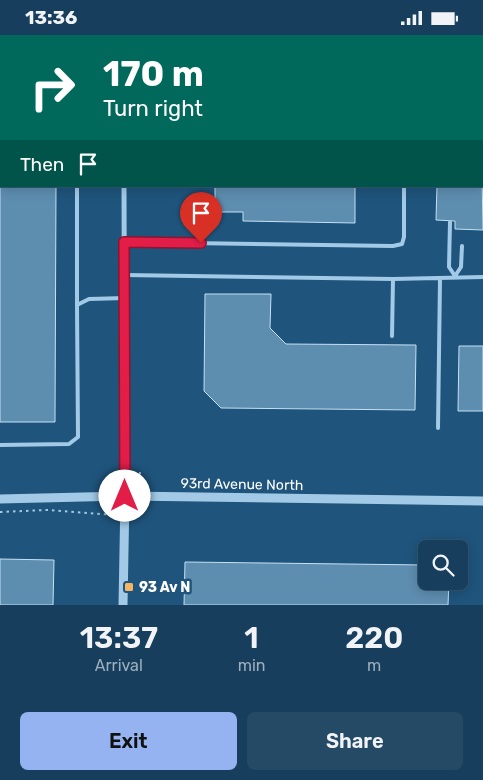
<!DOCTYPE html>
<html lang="en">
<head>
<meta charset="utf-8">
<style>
  body { margin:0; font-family:Rubik,sans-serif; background:#244a66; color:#f1f3f6; height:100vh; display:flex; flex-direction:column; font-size:19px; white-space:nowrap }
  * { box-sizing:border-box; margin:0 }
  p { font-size:16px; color:#9eafbc }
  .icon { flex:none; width:28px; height:28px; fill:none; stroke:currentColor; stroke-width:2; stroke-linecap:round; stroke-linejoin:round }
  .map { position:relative; height:570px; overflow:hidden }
  .panel { display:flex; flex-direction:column; background:#173f5d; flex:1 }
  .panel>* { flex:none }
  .top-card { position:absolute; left:0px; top:0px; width:484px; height:152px; box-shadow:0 2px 12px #0003,0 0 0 1px #365872; background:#00695c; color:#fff; overflow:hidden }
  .fabs { position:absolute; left:418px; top:505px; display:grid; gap:10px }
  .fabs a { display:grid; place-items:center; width:50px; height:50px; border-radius:8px; background:#173f5d; box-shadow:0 2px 12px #0003,0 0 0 1px #365872; font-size:25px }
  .pin { position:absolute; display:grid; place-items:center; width:42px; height:42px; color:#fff; margin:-51px -21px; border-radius:50% 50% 50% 0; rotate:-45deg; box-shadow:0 0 5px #0007 }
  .pin .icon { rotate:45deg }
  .me { position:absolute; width:55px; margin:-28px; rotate:0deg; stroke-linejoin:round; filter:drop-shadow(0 0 4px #0008) }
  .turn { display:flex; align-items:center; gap:18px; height:105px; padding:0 20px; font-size:22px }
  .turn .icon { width:65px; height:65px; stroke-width:2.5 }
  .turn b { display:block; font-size:35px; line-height:42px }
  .then { display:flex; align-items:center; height:48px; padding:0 20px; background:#0003; gap:10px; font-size:19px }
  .eta { display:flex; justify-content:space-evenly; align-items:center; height:85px; text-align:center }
  .eta b { font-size:30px; font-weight:600; line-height:35px }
  .action { display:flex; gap:10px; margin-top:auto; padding:10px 20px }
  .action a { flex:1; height:58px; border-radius:8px; background:#95b2f1; color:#111; font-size:20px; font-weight:600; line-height:58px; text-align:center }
  .action a+a { background:#244a66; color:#f1f3f6 }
  .status { display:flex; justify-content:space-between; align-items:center; height:35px; padding:0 25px; background:#173f5d; direction:ltr }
  .status svg { height:14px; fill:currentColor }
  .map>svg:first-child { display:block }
  .building { fill:#5d8daf; stroke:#c5e1f5 }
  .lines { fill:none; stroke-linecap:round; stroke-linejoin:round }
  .path { stroke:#a2cae6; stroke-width:2; stroke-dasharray:2.5 4; stroke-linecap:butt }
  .service { stroke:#a2cae6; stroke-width:4 }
  .minor { stroke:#a2cae6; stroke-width:5 }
  .tertiary { stroke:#a2cae6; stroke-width:9 }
  .route-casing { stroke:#92132f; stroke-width:12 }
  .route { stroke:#e11d48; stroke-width:9 }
  .poi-dot { fill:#f4b662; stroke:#1f547c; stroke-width:2 }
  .labels { text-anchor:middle; stroke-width:5; stroke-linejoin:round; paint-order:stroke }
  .street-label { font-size:14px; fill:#fff; stroke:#1f547c }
  .poi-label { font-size:14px; font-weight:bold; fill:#fff; stroke:#1f547c; text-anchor:start }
</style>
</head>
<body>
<div class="status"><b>13:36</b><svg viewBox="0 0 49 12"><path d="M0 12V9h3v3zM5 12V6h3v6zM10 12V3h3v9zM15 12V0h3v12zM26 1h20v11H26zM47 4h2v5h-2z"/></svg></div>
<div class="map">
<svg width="483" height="570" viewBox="0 0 483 570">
  <rect width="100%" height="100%" fill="#1f547c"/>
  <path class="building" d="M0 0H49V1H1L0 46Z
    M482 139 483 195 455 194V186L436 185 437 151H482Z
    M0 140 1 151H56L55 387H0Z
    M215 151H355V188L243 186V177H215Z
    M205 259H271L270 293 286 309 416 310 415 375 221 373 204 356Z
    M459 311H483V376H458Z
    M0 524 54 525 53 570H0Z
    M185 527 426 530V546H449L448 570H184Z"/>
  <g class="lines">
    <path class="path" d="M140 452V437
      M0 477 47 475 115 480
      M135 480H139L140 470"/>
    <path class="service" d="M76 0V1
      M482 115H483
      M0 124H1
      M77 151V270
      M450 187 449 232 455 241 461 232 462 211
      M124 207 393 211 402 209 404 202V151
      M125 240 393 244 483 242
      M392 301 393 244
      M438 393 440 244
      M0 410 69 409 78 402 77 270 89 264 125 263"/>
    <path class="minor" d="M124 0V1
      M124 151 125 461"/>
    <path class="tertiary" d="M0 464 125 461 483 466
      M123 570 125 461"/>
  </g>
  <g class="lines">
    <defs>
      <path id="route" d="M125 461 124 207 201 208"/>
    </defs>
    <use href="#route" class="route-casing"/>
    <use href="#route" class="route"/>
  </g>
  <rect class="poi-dot" x="124" y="547" width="10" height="10" rx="2.5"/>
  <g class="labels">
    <g class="street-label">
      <text transform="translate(242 449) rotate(1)" y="5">93rd Avenue North</text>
    </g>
    <g class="poi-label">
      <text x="139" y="557">93 Av N</text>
    </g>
  </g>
</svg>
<div class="fabs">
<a><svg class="icon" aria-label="search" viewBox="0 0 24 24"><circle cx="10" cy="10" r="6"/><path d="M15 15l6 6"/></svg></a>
</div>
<div class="pin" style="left:201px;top:208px;background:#d93025"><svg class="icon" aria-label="arrive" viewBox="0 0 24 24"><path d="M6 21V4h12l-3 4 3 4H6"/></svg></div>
<svg class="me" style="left:125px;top:461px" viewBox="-20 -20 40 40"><circle r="19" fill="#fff"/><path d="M0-13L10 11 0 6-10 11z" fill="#e11d48"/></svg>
<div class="top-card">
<div class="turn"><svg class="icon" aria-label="right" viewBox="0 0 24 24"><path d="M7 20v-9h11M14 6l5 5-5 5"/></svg><div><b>170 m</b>Turn right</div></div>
<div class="then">Then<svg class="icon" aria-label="arrive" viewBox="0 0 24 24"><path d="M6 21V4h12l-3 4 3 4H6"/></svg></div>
</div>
</div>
<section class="panel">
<div class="eta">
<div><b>13:37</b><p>Arrival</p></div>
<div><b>1</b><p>min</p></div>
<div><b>220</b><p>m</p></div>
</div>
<div class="action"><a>Exit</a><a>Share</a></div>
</section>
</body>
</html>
